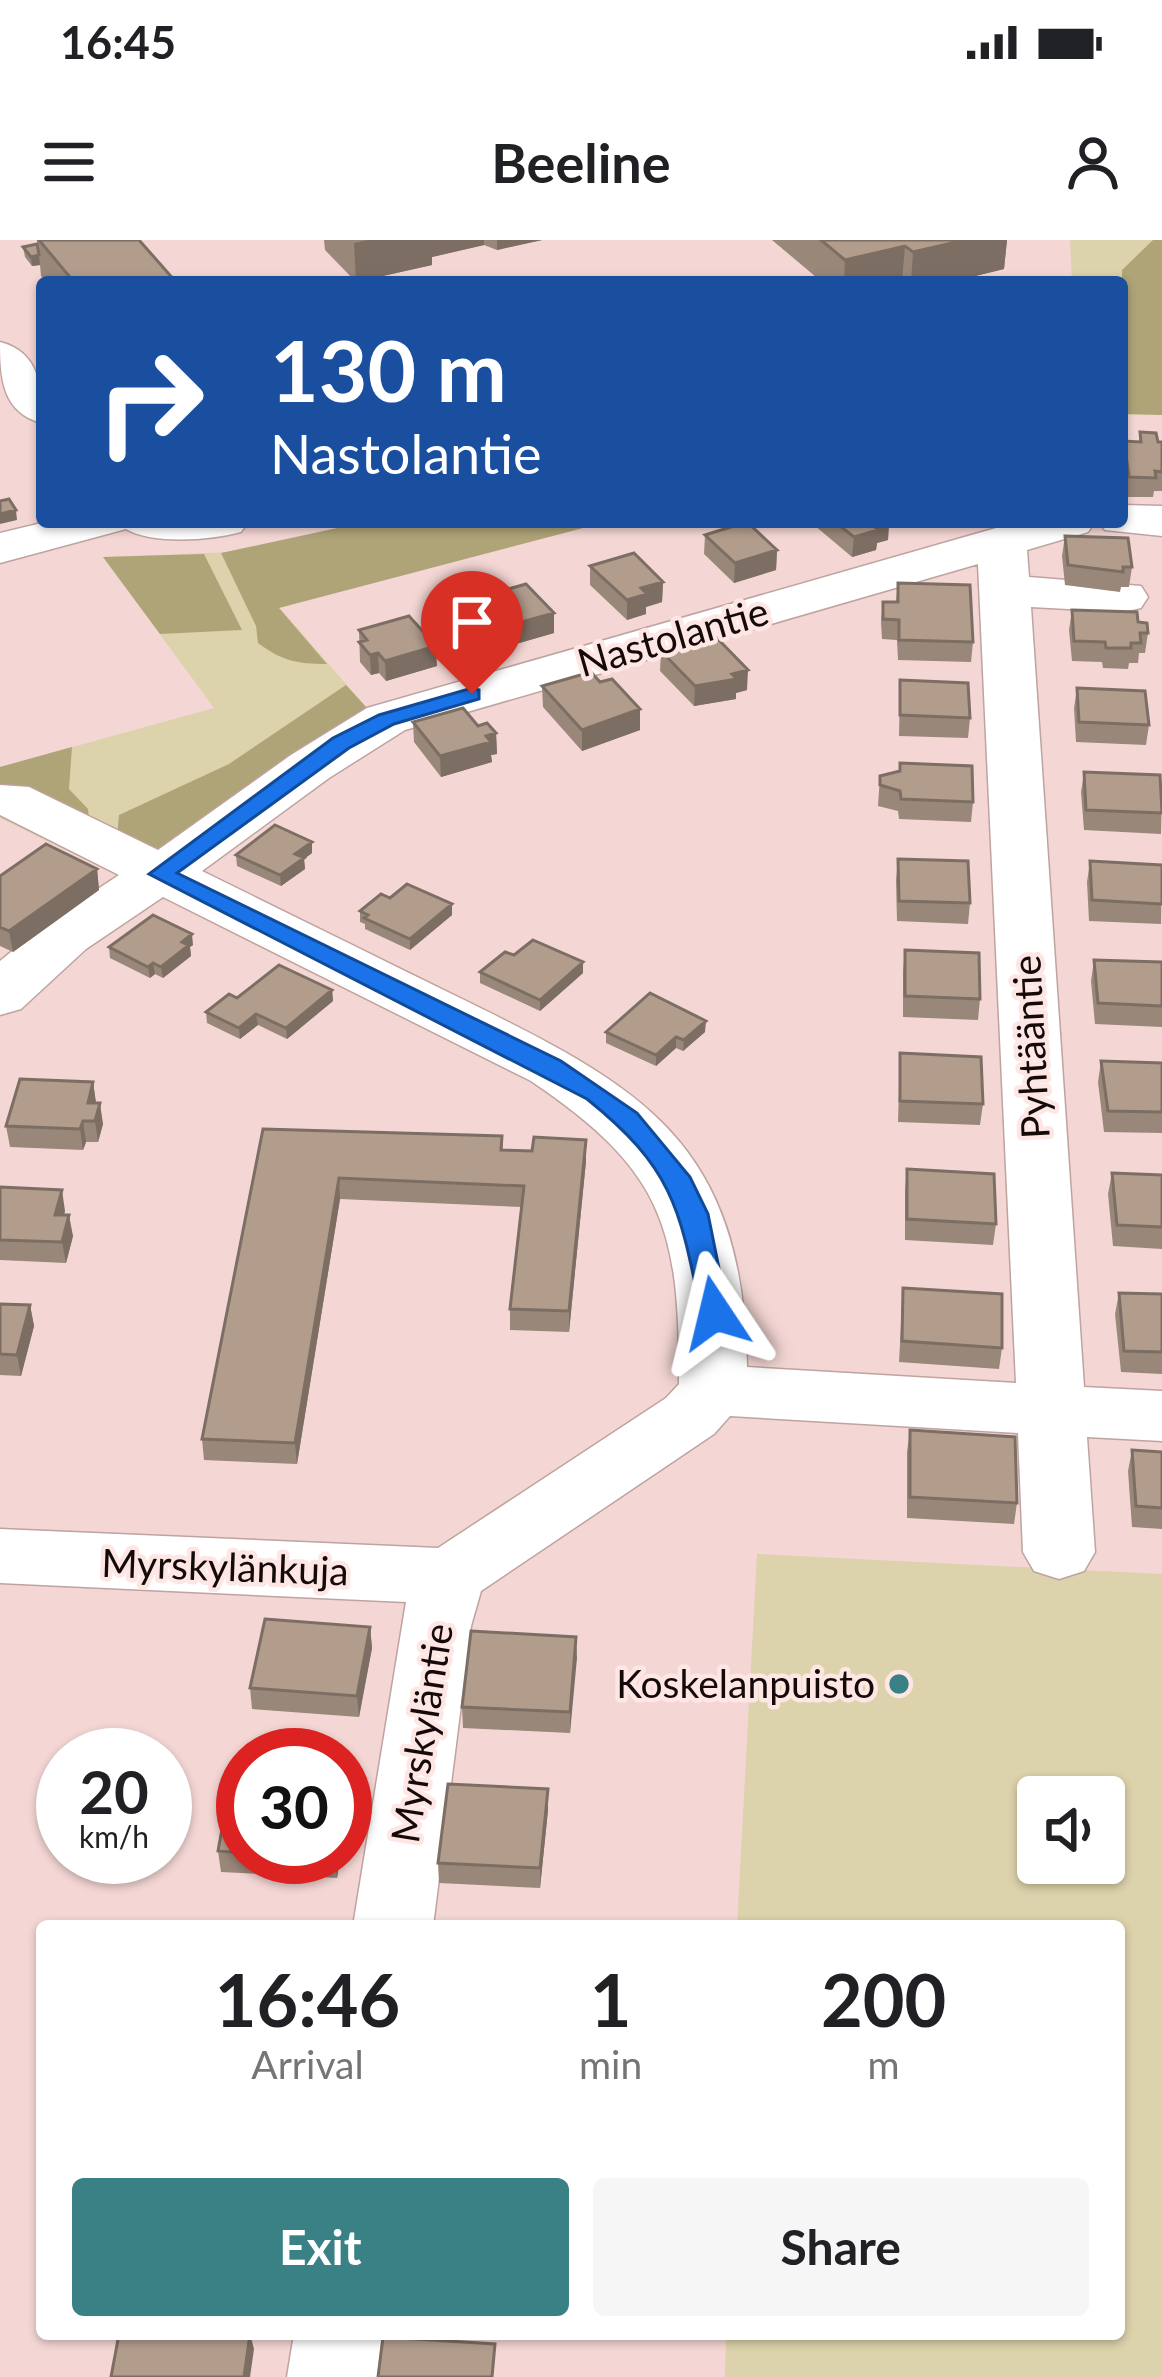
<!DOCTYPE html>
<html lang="en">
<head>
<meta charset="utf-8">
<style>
  body { margin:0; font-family:Lato,sans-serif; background:#f6f6f6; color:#202124; height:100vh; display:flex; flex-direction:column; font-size:45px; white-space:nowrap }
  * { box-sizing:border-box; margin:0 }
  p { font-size:39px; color:#757577 }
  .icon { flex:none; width:66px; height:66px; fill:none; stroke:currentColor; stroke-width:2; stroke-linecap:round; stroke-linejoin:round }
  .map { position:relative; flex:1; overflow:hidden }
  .details { position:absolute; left:36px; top:1680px; width:1089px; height:420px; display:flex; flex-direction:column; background:#fff; border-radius:12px; box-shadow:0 3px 9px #0004 }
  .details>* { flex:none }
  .hud { position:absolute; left:36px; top:36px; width:1092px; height:252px; border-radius:12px; box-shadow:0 3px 9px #0004; background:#1a4fa0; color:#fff; overflow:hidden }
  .fabs { position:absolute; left:1017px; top:1536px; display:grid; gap:24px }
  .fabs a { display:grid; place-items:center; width:108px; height:108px; border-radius:12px; background:#fff; box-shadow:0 3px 9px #0004; font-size:60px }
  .speed { position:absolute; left:36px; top:1488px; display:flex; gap:24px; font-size:60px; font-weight:700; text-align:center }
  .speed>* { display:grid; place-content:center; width:156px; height:156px; border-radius:50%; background:#fff; box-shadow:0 3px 9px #0004; line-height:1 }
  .speed small { font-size:30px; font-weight:400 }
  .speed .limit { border:18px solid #d22; background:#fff; color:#111 }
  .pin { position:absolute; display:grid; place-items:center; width:102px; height:102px; color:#fff; margin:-123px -51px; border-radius:50% 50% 50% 0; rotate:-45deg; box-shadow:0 0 12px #0007 }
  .pin .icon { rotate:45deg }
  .me { position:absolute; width:132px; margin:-66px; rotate:350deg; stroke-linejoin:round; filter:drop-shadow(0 0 9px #0008) }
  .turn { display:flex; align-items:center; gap:42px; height:252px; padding:0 36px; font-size:54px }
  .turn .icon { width:156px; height:156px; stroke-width:2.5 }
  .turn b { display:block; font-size:84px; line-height:102px }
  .eta { display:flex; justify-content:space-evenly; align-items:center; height:204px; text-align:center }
  .eta b { font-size:72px; font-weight:700; line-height:84px }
  .action { display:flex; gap:24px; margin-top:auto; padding:24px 36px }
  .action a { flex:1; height:138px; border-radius:12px; background:#398184; color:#fff; font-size:48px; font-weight:700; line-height:138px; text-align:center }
  .action a+a { background:#f6f6f6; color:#202124 }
  .status { display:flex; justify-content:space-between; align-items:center; height:84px; padding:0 60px; background:#fff; direction:ltr }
  .status svg { height:33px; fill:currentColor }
  header { display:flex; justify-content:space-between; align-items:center; height:156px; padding:0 36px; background:#fff; font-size:54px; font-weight:700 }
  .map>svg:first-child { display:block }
  .green { fill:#dcd2ac; fill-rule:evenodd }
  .forest { fill:#afa478 }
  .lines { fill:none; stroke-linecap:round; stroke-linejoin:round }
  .minor-casing { stroke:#bfa3a0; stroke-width:3 }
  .minor { fill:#fff; fill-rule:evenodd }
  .wall { fill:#998779 }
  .shaded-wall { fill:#7d6e63 }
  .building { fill:#b29d8d; stroke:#7d6e63; stroke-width:3 }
  .route { fill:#1a73e8; stroke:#114b97; stroke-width:3 }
  .poi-dot { fill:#398184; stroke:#fde6e3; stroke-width:4.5 }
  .labels { text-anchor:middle; stroke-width:9; stroke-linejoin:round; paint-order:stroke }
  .street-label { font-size:39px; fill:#140a0a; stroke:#fde6e3 }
  .poi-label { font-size:39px; fill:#140a0a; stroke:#fde6e3; text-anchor:end }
</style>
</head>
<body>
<div class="status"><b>16:45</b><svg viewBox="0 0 49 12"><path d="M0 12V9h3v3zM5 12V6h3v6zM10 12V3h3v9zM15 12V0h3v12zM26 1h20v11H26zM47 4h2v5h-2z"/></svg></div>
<header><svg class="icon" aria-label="menu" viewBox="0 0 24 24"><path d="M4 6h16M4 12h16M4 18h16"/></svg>Beeline<svg class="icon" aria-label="person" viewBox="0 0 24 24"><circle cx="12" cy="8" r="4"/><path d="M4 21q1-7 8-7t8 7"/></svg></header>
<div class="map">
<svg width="1162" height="2137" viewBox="0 0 1162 2137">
  <rect width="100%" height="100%" fill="#f4d7d4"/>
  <path class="green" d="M1070 0H1162V175L1122 174V42H1072Z
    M231 312 367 468 119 636 0 578V527L214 468 103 317Z
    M757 1314 1162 1334V2137H725L726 2094H1119V1686H737ZM1038 1557H1104V1623H1038Z"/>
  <path class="forest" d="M1153 0H1162V175L1122 174V30Z
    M365 282H606L279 368 327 424C297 424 282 421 258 403L256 386 221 313Z
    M204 314 242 390 160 394 103 317Z
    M346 445 367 468 146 618 117 597 119 575 229 524Z
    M72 507 69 549 88 569 91 595 0 549V527Z"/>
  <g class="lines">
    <defs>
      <path id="minor" d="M0 102C40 112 42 148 42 183 2 173 0 137 0 102Z
        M1122 265 1162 266V296L1105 290 1099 282H1122Z
        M46 282H248L241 292C211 300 154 305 126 289L0 323V293Z
        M1017 282H1095L1088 292 1027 310 1029 337 1141 346 1148 357 1141 368 1123 372 1031 367 1084 1147 1162 1151V1201L1087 1197 1095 1312 1084 1331 1059 1339 1034 1331 1023 1312 1018 1193 730 1176 714 1194 481 1351 471 1386 433 1686H353L406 1362 0 1343V1289L438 1308 666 1158 679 1144C680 987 663 930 531 841L163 657 86 709 21 769 0 775V721L45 684 119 635 0 575V545L29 547 158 610 291 515 367 468ZM978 324 1016 1143 747 1127C743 900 642 847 456 756 371 714 287 673 202 631L329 538 405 490Z
        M294 2094H382L377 2137H287Z"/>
    </defs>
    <use href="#minor" class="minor-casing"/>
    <use href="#minor" class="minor"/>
  </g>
  <path class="wall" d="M37 0H139L176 42H47L41 36 40 25 32 26 25 17 23 7 37 4Z
    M324 0H542L497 10 484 5 432 17V25L356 42 325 10Z
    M772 0H1007L1004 29 951 42H822Z
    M1140 192 1158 202H1162V251H1154L1153 257H1126L1122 226 1124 201 1139 202Z
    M814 282H889L888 300 877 303 876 310 852 317 814 285Z
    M705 295 777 310 776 330 734 343 704 314Z
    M1065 296 1132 327 1129 347H1121L1120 352 1065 345 1062 316Z
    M590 326 663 342 662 362 646 367V374L627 380 590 345Z
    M898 343 973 402 971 422 898 420 897 400 882 399 881 382 883 362H896Z
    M477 358 554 373V393L505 407 477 378Z
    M1072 370 1138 382 1148 393 1145 413H1139L1138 423H1129L1128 429 1103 428 1102 422 1072 421 1069 390Z
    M359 390 437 426 386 441 379 433 371 435 360 422Z
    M661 411 747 450 736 453V459L694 466 660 431Z
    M900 440 970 478 968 498 899 496Z
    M600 442 640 469V490L582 511 543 467 542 446Z
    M1077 448 1149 485 1146 505 1076 502 1074 468Z
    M413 482 478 486 496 493 497 514 491 515 492 522 441 537 414 502Z
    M1084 532 1162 549 1161 594 1084 590 1081 552Z
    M880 536 973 562 971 582 899 579 898 571 878 566Z
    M312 613 304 619 305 629 281 646 237 626 236 615Z
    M898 619 970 663 968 684 897 681 896 640Z
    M1090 621 1162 625 1161 684 1089 681 1087 642Z
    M97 629 99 650 13 712 0 706V636Z
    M390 658 452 675 410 710 365 689V684L360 682V671Z
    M193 705 190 707 191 716 163 738 155 734 150 738 110 718 109 707Z
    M905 710 980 759 978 780 903 777V731Z
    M514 715 583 733 540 771 480 743V732Z
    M1094 720 1162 722V787L1095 784 1091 741Z
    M332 750 333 761 287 799 258 785 240 799 207 783 206 772 237 758Z
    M606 792H705L683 811 676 808 656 826 606 803Z
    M900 813 983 864 980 885 898 882Z
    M1101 821 1162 823V893L1104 892 1098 842Z
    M93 842 96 863 103 884 98 902H86L83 910 10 907 6 886Z
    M263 889 502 896 503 910 532 911 586 900V921L569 1092 510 1090V1069L522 967 340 959 297 1224 204 1220 202 1199Z
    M907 929 996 984 993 1005 905 1000V951Z
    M1112 933 1162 935V1009L1113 1006 1108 954Z
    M0 947 65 971 64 975 73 996 66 1023 0 1020Z
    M903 1048 1002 1108 999 1129 899 1122Z
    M1119 1053 1162 1054V1134L1121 1132 1115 1074Z
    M0 1064 30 1065 34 1086 21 1136 0 1135Z
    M910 1190 1017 1263 1014 1284 907 1278V1212Z
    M1132 1210 1162 1212V1289L1132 1287 1128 1231Z
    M370 1387 372 1408 359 1477 252 1469 250 1448Z
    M576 1397 570 1493 463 1488 462 1467Z
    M243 1535V1617H340L337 1638 221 1632 218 1611Z
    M548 1570 540 1648 439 1643 438 1623Z"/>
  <path class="shaded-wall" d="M368 0H484V5L432 17V25L356 42 354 3Z
    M497 0H542L497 10Z
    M965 0H1007L1004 29 951 42H911L913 12Z
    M905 6 902 42H844L845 20Z
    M39 15 40 25 32 26 31 17Z
    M16 270 17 280 0 284V274Z
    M881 282H889L888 300 877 303 876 310 852 317 854 297 872 285Z
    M777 310 776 330 734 343 735 323Z
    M663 342 662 362 646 367V374L627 380V360L641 348Z
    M554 373V393L505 407 504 387Z
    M436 406 437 426 386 441 385 421Z
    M378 413 379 433 371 435 370 415Z
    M748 430 747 450 736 453V459L694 466 695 446Z
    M640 469V490L582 511V490Z
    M496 493 497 514 491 515 492 522 441 537 440 516Z
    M312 602V613L304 619 305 629 281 646 280 635 295 614Z
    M97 629 99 650 13 712 9 691Z
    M452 664V675L410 710V699Z
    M192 694 193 705 190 707 191 716 163 738 161 727 182 702Z
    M583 722V733L540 771V760Z
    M153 723 155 734 150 738 148 727Z
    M332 750 333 761 287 799 286 788Z
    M256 774 258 785 240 799 239 788Z
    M706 781 705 792 683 811 684 800Z
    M676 797V808L656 826V815Z
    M93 842 96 863 91 884 88 863Z
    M100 863 103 884 98 902 95 881Z
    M83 881 86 902 83 910 80 889Z
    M586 900V921L569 1092V1071Z
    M339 938 340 959 297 1224 295 1203Z
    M62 950 65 971 58 996 55 975Z
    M69 975 73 996 66 1023 62 1002Z
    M30 1065 34 1086 21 1136 17 1115Z
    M370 1387 372 1408 359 1477 357 1456Z
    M576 1397 577 1418 570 1493V1472Z
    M346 1541 348 1562 345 1583V1550Z
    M548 1549V1570L540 1648V1628Z
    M335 1617H340L337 1638Z
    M250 2094 254 2109 250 2137H244Z"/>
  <path class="building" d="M39 0H139L176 42H74Z
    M821 0H965L913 12 905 6 845 20Z
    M37 4 39 15 31 17 23 7Z
    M318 38 322 42H300Z
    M1140 192 1156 193 1158 202H1162V232L1155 231 1156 238 1129 237 1124 201 1141 202Z
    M9 259 16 270 0 274V261Z
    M747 282 777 310 735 323 705 295Z
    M835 282H881L872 285 878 290 854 297Z
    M1065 296 1128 298 1132 327H1123V332L1068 325Z
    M634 313 663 342 641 348 647 354 627 360 590 326Z
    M898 343 970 345 973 402 899 400V380L883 379V362H898Z
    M526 344 554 373 504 387 477 358Z
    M1072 370 1137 372 1138 382 1147 383 1148 393H1140L1141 403H1131V408H1106L1105 402 1074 401Z
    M409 376 436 406 385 421 378 413 370 415 359 402 367 400 359 390Z
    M714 395 748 430 732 434 737 439 695 446 661 411Z
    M591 432 600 442 612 439 640 469 582 490 542 446Z
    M900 440 968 443 970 478 900 475Z
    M1077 448 1145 451 1149 485 1079 482Z
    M463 468 478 486 487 483 496 493 486 496 491 502 440 516 413 482Z
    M900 523 972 526 973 562 901 559 900 551 880 545V536L900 531Z
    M1084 532 1160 535 1162 573 1086 570Z
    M275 585 312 602 295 614 304 618 280 635 236 615Z
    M46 604 97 629 9 691 0 687V636Z
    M898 619 968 621 970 663 899 661Z
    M1090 621 1162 625V664L1092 660Z
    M407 644 452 664 410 699 364 678 368 675 360 671 381 654 390 658Z
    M153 675 192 694 182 702 189 705 161 727 153 723 148 727 109 707Z
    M533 700 583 722 540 760 480 732 505 712 514 715Z
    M905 710 979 713 980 759 905 756Z
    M1094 720 1162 722V766L1098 763Z
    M279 725 332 750 286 788 256 774 239 788 206 772 229 754 237 758Z
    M650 753 706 781 684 800 676 797 656 815 606 792Z
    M900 813 981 817 983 864 900 861Z
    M1101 821 1162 823V872L1108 871Z
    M20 839 93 842 88 863H100L95 881H83L80 889 6 886Z
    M263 889 502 896 501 910 532 911 534 897 586 900 569 1071 510 1069 524 946 339 938 295 1203 202 1199Z
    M907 929 994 934 996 984 907 979Z
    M1112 933 1162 935V987L1117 985Z
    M0 947 62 950 55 975H69L62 1002 0 1000Z
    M903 1048 1002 1054V1108L902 1101Z
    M1119 1053 1162 1054V1112L1124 1111Z
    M0 1064 30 1065 17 1115 0 1114Z
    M910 1190 1015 1197 1017 1263 910 1257Z
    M1132 1210 1162 1212V1268L1136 1266Z
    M265 1379 370 1387 357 1456 250 1448Z
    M471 1391 576 1397 570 1472 462 1467Z
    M232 1535H243V1613L218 1611Z
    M448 1544 548 1549 540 1628 438 1623Z
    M119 2094H250L244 2137H111Z
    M383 2097 495 2104 492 2137H378Z"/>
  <path class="route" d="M472 448 479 450V459L394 484 349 508 177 633 561 821 637 873 690 937 708 974 728 1073 724 1080 715 1083 701 1073C680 969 674 929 587 859L149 634 333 498 379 475Z"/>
  <circle class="poi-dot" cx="899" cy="1444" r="12"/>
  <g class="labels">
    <g class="street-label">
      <text transform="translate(673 397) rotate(-16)" y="14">Nastolantie</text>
      <text transform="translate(1031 807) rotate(-93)" y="14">Pyhtääntie</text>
      <text transform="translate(225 1327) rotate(2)" y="14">Myrskylänkuja</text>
      <text transform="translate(422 1493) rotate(-81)" y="14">Myrskyläntie</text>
    </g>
    <g class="poi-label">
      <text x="875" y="1458">Koskelanpuisto</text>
    </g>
  </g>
</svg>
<div class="fabs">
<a><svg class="icon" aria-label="sound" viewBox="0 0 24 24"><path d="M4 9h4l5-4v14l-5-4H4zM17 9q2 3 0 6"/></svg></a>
</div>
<div class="speed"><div>20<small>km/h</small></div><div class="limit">30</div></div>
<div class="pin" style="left:472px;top:454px;background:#d93025"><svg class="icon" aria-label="arrive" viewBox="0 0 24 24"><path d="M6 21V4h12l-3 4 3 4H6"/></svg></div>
<svg class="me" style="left:715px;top:1073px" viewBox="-20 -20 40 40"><path d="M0-17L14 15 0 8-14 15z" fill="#1a73e8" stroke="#fff" stroke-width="4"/></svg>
<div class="hud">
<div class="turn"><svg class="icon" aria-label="right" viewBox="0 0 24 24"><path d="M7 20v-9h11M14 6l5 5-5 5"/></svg><div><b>130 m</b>Nastolantie</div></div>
</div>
<section class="details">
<div class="eta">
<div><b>16:46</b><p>Arrival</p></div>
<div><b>1</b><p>min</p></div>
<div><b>200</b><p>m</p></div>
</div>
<div class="action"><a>Exit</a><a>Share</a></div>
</section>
</div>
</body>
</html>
